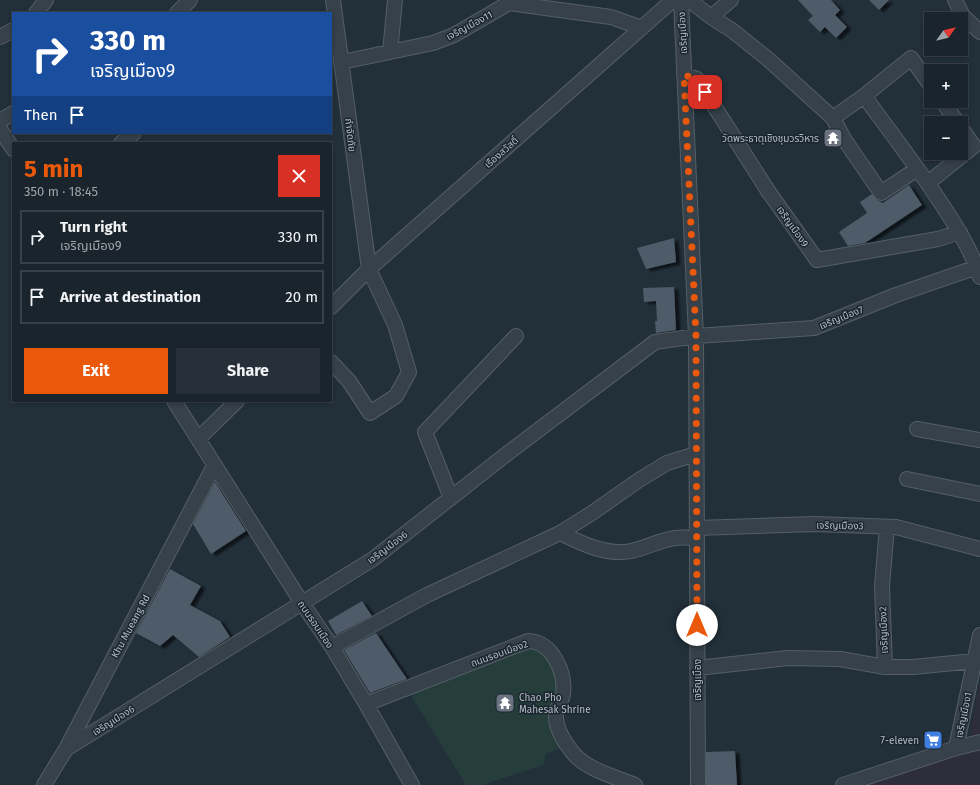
<!DOCTYPE html>
<html lang="en">
<head>
<meta charset="utf-8">
<style>
  body { margin:0; font-family:"Fira Sans","Noto Sans Thai",sans-serif; background:#273038; color:#f1f3f6; height:100vh; display:flex; flex-direction:column; font-size:15px; white-space:nowrap }
  * { box-sizing:border-box; margin:0 }
  p { font-size:13px; color:#9fa4a9 }
  .icon { flex:none; width:22px; height:22px; fill:none; stroke:currentColor; stroke-width:2; stroke-linecap:round; stroke-linejoin:round }
  .map { position:relative; flex:1; overflow:hidden }
  .panel { position:absolute; left:12px; top:142px; width:320px; height:260px; display:flex; flex-direction:column; background:#1a242c; border-radius:0px; box-shadow:0 2px 6px #0003,0 0 0 1px #384148 }
  .panel>* { flex:none }
  .top-card { position:absolute; left:12px; top:12px; width:320px; height:122px; border-radius:0px; box-shadow:0 2px 6px #0003,0 0 0 1px #384148; background:#1a4fa0; color:#fff; overflow:hidden }
  .needle { width:26px; rotate:56deg }
  .fabs { position:absolute; left:924px; top:12px; display:grid; gap:8px }
  .fabs a { display:grid; place-items:center; width:44px; height:44px; border-radius:0px; background:#1a242c; box-shadow:0 2px 6px #0003,0 0 0 1px #384148; font-size:20px }
  .pin { position:absolute; display:grid; place-items:center; width:34px; height:34px; color:#fff; margin:-17px; border-radius:8px; box-shadow:0 2px 6px #0006 }
  .me { position:absolute; width:44px; margin:-22px; rotate:0deg; stroke-linejoin:round; filter:drop-shadow(0 0 3px #0008) }
  .turn { display:flex; align-items:center; gap:14px; height:84px; padding:0 12px; font-size:18px }
  .turn .icon { width:52px; height:52px; stroke-width:2.5 }
  .turn b { display:block; font-size:28px; line-height:34px }
  .then { display:flex; align-items:center; height:38px; padding:0 12px; background:#0003; gap:8px; font-size:15px }
  .round { display:grid; place-items:center; flex:none; width:42px; height:42px; border-radius:0px; background:#273038 }
  .summary { display:flex; align-items:center; justify-content:space-between; height:68px; padding:0 12px }
  h1 { font-size:24px; font-weight:700; line-height:30px; color:#ea580c }
  .action { display:flex; gap:8px; margin-top:auto; padding:8px 12px }
  .action a { flex:1; height:46px; border-radius:0px; background:#ea580c; color:#fff; font-size:16px; font-weight:700; line-height:46px; text-align:center }
  .action a+a { background:#273038; color:#f1f3f6 }
  ul { padding:0; list-style:none }
  li { display:flex; align-items:center; gap:12px; height:54px; margin:0 8px 6px; padding:0 4px; border:2px solid #384148; border-radius:0px }
  li div { flex:1 }
  li b { display:block; font-size:15px }
  li em { font-style:normal }
  .map>svg:first-child { display:block }
  .medical { fill:#2e2e3b }
  .green { fill:#253d3b }
  .building { fill:#4d5b68; filter:url(#shadow) }
  .lines { fill:none; stroke-linecap:round; stroke-linejoin:round }
  .minor-casing { stroke:#545f68; stroke-width:16 }
  .minor { stroke:#36414a; stroke-width:14 }
  .route { stroke:#ea580c; stroke-width:7; stroke-dasharray:0 12.6 }
  .labels { text-anchor:middle; stroke-width:3; stroke-linejoin:round; paint-order:stroke }
  .street-label { font-size:10px; fill:#b1bcc6; stroke:#1b262f }
  .poi-label { font-size:10px; fill:#b1bcc6; stroke:#1b262f; text-anchor:end }
</style>
</head>
<body>
<div class="map">
<svg width="980" height="785" viewBox="0 0 980 785">
  <defs>
    <filter id="shadow"><feDropShadow dx="4.5" dy="2.5" stdDeviation="1" flood-color="#0009"/></filter>
  </defs>
  <rect width="100%" height="100%" fill="#22303a"/>
  <path class="medical" d="M980 684V785H861L972 747 971 728Z"/>
  <path class="green" d="M537 642 563 685 556 714 566 746 546 754 543 765 482 785H466L408 691Z"/>
  <path class="building" d="M798 0H831L840 10 835 15 847 27 836 38 825 27 820 32 808 20 813 16Z
    M869 0H889L879 10Z
    M909 185 922 205 865 243 848 246 839 232 867 213 860 202 872 194 877 200 883 203Z
    M674 238 676 262 646 269 637 248Z
    M674 287 676 330 656 333 655 321H657L656 301 644 302 643 288Z
    M215 482 246 531 211 554 193 524Z
    M170 569 201 586 190 605 220 621 230 637 199 657 173 635 160 646 136 633Z
    M362 601 372 616 336 635 328 621Z
    M376 633 407 679 370 693 344 650Z
    M735 751 737 785H706V752Z"/>
  <g class="lines">
    <defs>
      <path id="minor" d="M681 0 696 336 698 785
        M689 0 711 17 733 31 769 60 833 118 864 96C889 130 915 164 939 200 955 224 971 249 980 277
        M955 0 963 16 980 32
        M36 13 46 0
        M177 13 190 0
        M711 17 731 0
        M0 37 13 30
        M390 52 395 0
        M342 62 433 43 454 35 509 3 611 17 642 28
        M684 75 697 79 768 191 817 260 938 239 960 232
        M864 96 911 58 931 86
        M942 101 958 123
        M833 118 844 139 881 193 917 169
        M0 121 13 113
        M0 129 13 149
        M121 143 134 133
        M928 183 974 146 961 128
        M331 307 369 269 673 0
        M331 362 349 381 370 413 396 396 409 372 395 325 369 269 333 0
        M174 401 302 603 332 647 366 704 412 785
        M917 429 980 440
        M198 439 237 401
        M907 479 980 494
        M451 498 425 432 516 336
        M887 527 882 586 885 667H913L974 661
        M697 528 815 524 896 527 980 549
        M560 533C581 543 606 556 631 551 646 548 660 540 675 538 682 537 690 538 697 538
        M332 647 427 595 560 533 592 513 639 480 667 463 696 454
        M697 668 788 658 840 659 885 667
        M366 704 528 641C552 641 566 673 563 694 562 701 556 708 556 714 555 728 565 743 573 753 587 770 616 777 635 785
        M956 748 980 635
        M66 749 373 559 508 453 655 342 696 336 814 328 896 295 980 266
        M44 785 66 749 214 466
        M843 785 956 748 980 742"/>
    </defs>
    <use href="#minor" class="minor-casing"/>
    <use href="#minor" class="minor"/>
  </g>
  <g class="lines">
    <path class="route" d="M697 625 696 336 684 75 697 79 705 92"/>
  </g>
  <defs>
    <symbol id="temple-square" viewBox="-11 -11 22 22"><rect x="-9" y="-9" width="18" height="18" rx="4" fill="#6b7280" stroke="#1b262f"/><path d="M0-6L5-2H3V0L6.5 2.5H4V6H1.5V3h-3V6H-4V2.5H-6.5L-3 0V-2H-5Z" fill="#fff"/></symbol>
    <symbol id="supermarket-square" viewBox="-11 -11 22 22"><rect x="-9" y="-9" width="18" height="18" rx="4" fill="#3f7fe0" stroke="#1b262f"/><path d="M-6-5.5h2.5l.6 2H6L4.5 2H-2.5L-4.4-4H-6ZM-1.5 3.2a1.3 1.3 0 1 0 .1 0ZM3 3.2a1.3 1.3 0 1 0 .1 0Z" fill="#fff"/></symbol>
  </defs>
  <g fill-rule="evenodd">
    <use href="#temple-square" x="822" y="127" width="22" height="22"/>
    <use href="#temple-square" x="494" y="692" width="22" height="22"/>
    <use href="#supermarket-square" x="922" y="729" width="22" height="22"/>
  </g>
  <g class="labels">
    <g class="street-label">
      <text transform="translate(469 25) rotate(-28)" y="4">เจริญเมือง11</text>
      <text transform="translate(682 33) rotate(-93)" y="4">เจริญเมือง</text>
      <text transform="translate(351 135) rotate(83)" y="4">กำจัดภัย</text>
      <text transform="translate(501 152) rotate(-41)" y="4">เรืองสวัสดิ์</text>
      <text transform="translate(793 226) rotate(55)" y="4">เจริญเมือง9</text>
      <text transform="translate(841 317) rotate(-22)" y="4">เจริญเมือง7</text>
      <text transform="translate(840 525) rotate(1)" y="4">เจริญเมือง3</text>
      <text transform="translate(387 547) rotate(-37)" y="4">เจริญเมือง6</text>
      <text transform="translate(316 624) rotate(56)" y="4">ถนนรอบเมือง</text>
      <text transform="translate(130 626) rotate(-62)" y="4">Khu Mueang Rd</text>
      <text transform="translate(883 630) rotate(-92)" y="4">เจริญเมือง2</text>
      <text transform="translate(499 653) rotate(-20)" y="4">ถนนรอบเมือง2</text>
      <text transform="translate(697 680) rotate(-90)" y="4">เจริญเมือง</text>
      <text transform="translate(963 715) rotate(-78)" y="4">เจริญเมือง1</text>
      <text transform="translate(113 720) rotate(-32)" y="4">เจริญเมือง6</text>
    </g>
    <g class="poi-label">
      <text x="819" y="142">วัดพระธาตุเชิงชุมวรวิหาร</text>
      <text x="519" y="701" text-anchor="start">Chao Pho<tspan x="519" dy="12">Mahesak Shrine</tspan></text>
      <text x="919" y="744">7-eleven</text>
    </g>
  </g>
</svg>
<div class="fabs">
<a><svg class="needle" viewBox="-14 -14 28 28"><path d="M0-13l5 13h-10z" fill="#e53935"/><path d="M0 13l5-13h-10z" fill="#9fa4a9"/></svg></a>
<a>+</a>
<a>−</a>
</div>
<div class="pin" style="left:705px;top:92px;background:#d93025"><svg class="icon" aria-label="arrive" viewBox="0 0 24 24"><path d="M6 21V4h12l-3 4 3 4H6"/></svg></div>
<svg class="me" style="left:697px;top:625px" viewBox="-20 -20 40 40"><circle r="19" fill="#fff"/><path d="M0-13L10 11 0 6-10 11z" fill="#ea580c"/></svg>
<div class="top-card">
<div class="turn"><svg class="icon" aria-label="right" viewBox="0 0 24 24"><path d="M7 20v-9h11M14 6l5 5-5 5"/></svg><div><b>330 m</b>เจริญเมือง9</div></div>
<div class="then">Then<svg class="icon" aria-label="arrive" viewBox="0 0 24 24"><path d="M6 21V4h12l-3 4 3 4H6"/></svg></div>
</div>
<section class="panel">
<div class="summary"><div><h1>5 min</h1><p>350 m · 18:45</p></div><a class="round" style="background:#d93025;color:#fff"><svg class="icon" aria-label="close" viewBox="0 0 24 24"><path d="M6 6l12 12M18 6L6 18"/></svg></a></div>
<ul>
<li><svg class="icon" aria-label="right" viewBox="0 0 24 24"><path d="M7 20v-9h11M14 6l5 5-5 5"/></svg><div><b>Turn right</b><p>เจริญเมือง9</p></div><em>330 m</em></li>
<li><svg class="icon" aria-label="arrive" viewBox="0 0 24 24"><path d="M6 21V4h12l-3 4 3 4H6"/></svg><div><b>Arrive at destination</b></div><em>20 m</em></li>
</ul>
<div class="action"><a>Exit</a><a>Share</a></div>
</section>
</div>
</body>
</html>
